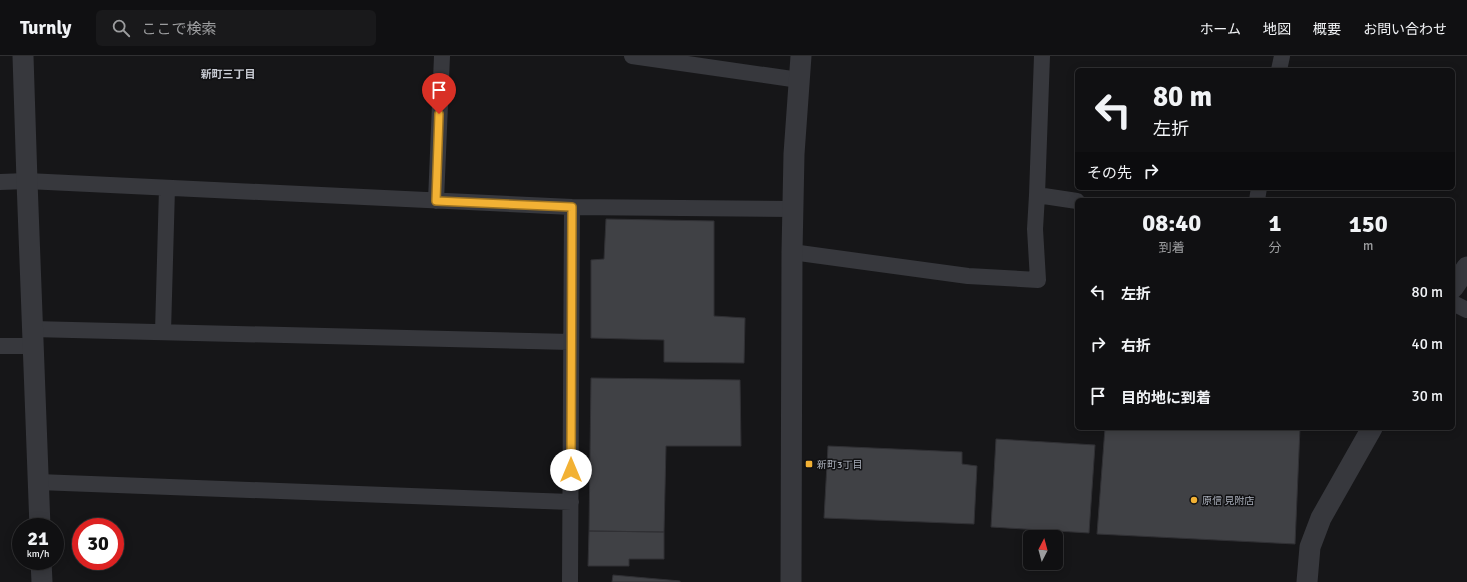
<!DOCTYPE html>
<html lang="ja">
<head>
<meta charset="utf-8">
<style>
  body { margin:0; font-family:Signika,"Noto Sans JP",sans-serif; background:#19191b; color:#f1f3f6; height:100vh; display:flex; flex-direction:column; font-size:15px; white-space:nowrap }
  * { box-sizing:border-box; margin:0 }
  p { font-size:13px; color:#9c9d9f }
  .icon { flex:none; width:22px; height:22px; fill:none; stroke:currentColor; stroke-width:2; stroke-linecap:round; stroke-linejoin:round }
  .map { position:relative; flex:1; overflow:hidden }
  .drawer { position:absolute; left:1075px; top:142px; width:380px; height:232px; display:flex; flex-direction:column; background:#101012; border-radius:6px; box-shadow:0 2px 10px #0003,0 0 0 1px #303032 }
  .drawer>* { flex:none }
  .guide { position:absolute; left:1075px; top:12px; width:380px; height:122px; border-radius:6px; box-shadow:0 2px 10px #0003,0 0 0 1px #303032; background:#101012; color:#f1f3f6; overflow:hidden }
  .needle { width:26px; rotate:6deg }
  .controls { position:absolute; left:1023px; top:474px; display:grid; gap:8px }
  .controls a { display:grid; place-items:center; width:40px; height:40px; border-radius:6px; background:#101012; box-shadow:0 2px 10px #0003,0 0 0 1px #303032; font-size:20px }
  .speed { position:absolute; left:12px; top:462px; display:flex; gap:8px; font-size:20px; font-weight:700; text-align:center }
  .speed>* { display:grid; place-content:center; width:52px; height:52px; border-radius:50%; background:#101012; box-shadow:0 2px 10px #0003,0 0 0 1px #303032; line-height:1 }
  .speed small { font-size:10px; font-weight:400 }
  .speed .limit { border:6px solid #d22; background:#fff; color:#111 }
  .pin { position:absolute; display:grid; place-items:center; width:34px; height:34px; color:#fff; margin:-41px -17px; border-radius:50% 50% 50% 0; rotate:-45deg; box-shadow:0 0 4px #0007 }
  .pin .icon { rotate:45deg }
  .me { position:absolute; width:44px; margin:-22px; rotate:0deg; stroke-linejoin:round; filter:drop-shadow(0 0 3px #0008) }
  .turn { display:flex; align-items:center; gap:14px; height:84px; padding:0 12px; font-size:18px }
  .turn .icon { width:52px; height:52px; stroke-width:2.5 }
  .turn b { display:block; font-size:28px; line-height:34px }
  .then { display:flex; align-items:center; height:38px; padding:0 12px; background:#0003; gap:8px; font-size:15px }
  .eta { display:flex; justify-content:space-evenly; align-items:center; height:68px; text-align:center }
  .eta b { font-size:24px; font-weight:700; line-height:28px }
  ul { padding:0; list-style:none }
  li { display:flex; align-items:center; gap:12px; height:52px; padding:0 12px }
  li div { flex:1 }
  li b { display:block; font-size:15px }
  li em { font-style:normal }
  header { display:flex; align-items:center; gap:24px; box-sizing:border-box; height:56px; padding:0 20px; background:#101012; border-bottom:1px solid #303032 }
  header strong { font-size:19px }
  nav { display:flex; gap:22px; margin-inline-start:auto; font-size:14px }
  .search { width:280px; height:36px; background:#19191b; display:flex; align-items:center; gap:10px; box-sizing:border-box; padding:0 14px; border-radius:6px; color:#9c9d9f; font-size:15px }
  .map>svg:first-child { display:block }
  .building { fill:#404145; stroke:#303034 }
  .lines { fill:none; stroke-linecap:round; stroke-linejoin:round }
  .minor { stroke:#37383d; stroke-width:16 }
  .tertiary { stroke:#37383d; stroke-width:21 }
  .route-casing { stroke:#9d7322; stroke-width:10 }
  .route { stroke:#f2b134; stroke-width:7 }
  .poi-dot { fill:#f2b134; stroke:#111113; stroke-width:1.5 }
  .labels { text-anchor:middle; stroke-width:3; stroke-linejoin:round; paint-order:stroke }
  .poi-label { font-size:10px; fill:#a8adb8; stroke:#111113; text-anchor:start }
  .neighbourhood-label { font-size:11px; font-weight:bold; fill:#c9ccd4; stroke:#111113 }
</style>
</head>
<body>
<header>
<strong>Turnly</strong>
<div class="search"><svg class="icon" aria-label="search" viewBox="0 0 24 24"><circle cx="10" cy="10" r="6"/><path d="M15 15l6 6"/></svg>ここで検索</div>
<nav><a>ホーム</a><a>地図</a><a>概要</a><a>お問い合わせ</a></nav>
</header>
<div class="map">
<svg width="1467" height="526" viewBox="0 0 1467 526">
  <rect width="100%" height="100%" fill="#161618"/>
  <path class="building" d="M606 163 714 165V260L745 262 744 307 664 306V284L591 282V204L604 203Z
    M591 322 740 324 741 390H666L664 476 589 475Z
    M1105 372H1300L1295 488 1097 478Z
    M996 383 1095 389 1089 477 991 471Z
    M828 390 962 396V408L977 410 974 468 824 462Z
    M589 475 664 476V503H629V510H588Z
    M613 519 680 525V526H612Z"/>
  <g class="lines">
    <path class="minor" d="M632 0 799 24
      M1279 14 1282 0
      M0 126 27 125 572 151 793 153
      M1037 139 1077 145
      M1257 144 1259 132
      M436 145 442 0
      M792 196 968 220 1038 224 1035 173 1037 139 1042 0
      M1453 247 1467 254
      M32 273 571 286
      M163 276 167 132
      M0 290H33
      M38 426 571 446
      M570 526 572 151"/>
    <path class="tertiary" d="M23 0 27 125 40 471
      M1453 232 1467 211
      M41 505 42 526
      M791 526 792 196 794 98 801 0
      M1307 526 1310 491 1321 462 1372 372"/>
  </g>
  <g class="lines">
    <defs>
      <path id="route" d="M439 58 436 145 572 151 571 414"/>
    </defs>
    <use href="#route" class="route-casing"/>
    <use href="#route" class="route"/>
  </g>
  <g class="poi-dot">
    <rect x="805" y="404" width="8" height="8" rx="2"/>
    <circle cx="1194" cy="444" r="4"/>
  </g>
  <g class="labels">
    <g class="poi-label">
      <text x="817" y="412">新町3丁目</text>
      <text x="1202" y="448">原信 見附店</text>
    </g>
    <g class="neighbourhood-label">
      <text x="228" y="22">新町三丁目</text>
    </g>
  </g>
</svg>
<div class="controls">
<a><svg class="needle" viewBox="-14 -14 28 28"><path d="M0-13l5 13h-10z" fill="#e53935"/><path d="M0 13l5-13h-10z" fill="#9c9d9f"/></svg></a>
</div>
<div class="speed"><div>21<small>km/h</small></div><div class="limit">30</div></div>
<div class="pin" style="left:439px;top:58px;background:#d93025"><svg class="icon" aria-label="arrive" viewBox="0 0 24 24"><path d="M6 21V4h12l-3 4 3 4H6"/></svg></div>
<svg class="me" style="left:571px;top:414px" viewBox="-20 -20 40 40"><circle r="19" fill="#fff"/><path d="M0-13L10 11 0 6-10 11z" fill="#f2b134"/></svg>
<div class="guide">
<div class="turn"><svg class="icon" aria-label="left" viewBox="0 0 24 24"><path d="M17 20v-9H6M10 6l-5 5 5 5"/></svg><div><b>80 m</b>左折</div></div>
<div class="then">その先<svg class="icon" aria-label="right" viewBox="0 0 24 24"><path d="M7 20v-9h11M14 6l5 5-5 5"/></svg></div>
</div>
<section class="drawer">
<div class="eta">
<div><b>08:40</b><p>到着</p></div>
<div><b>1</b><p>分</p></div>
<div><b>150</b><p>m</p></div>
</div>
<ul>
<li><svg class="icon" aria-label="left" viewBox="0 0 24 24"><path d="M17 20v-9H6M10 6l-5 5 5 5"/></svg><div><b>左折</b></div><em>80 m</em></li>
<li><svg class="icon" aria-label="right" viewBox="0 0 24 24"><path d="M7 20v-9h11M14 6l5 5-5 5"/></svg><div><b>右折</b></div><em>40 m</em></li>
<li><svg class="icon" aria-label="arrive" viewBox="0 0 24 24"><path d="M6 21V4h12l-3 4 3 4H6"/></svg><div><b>目的地に到着</b></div><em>30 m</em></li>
</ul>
</section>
</div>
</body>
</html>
